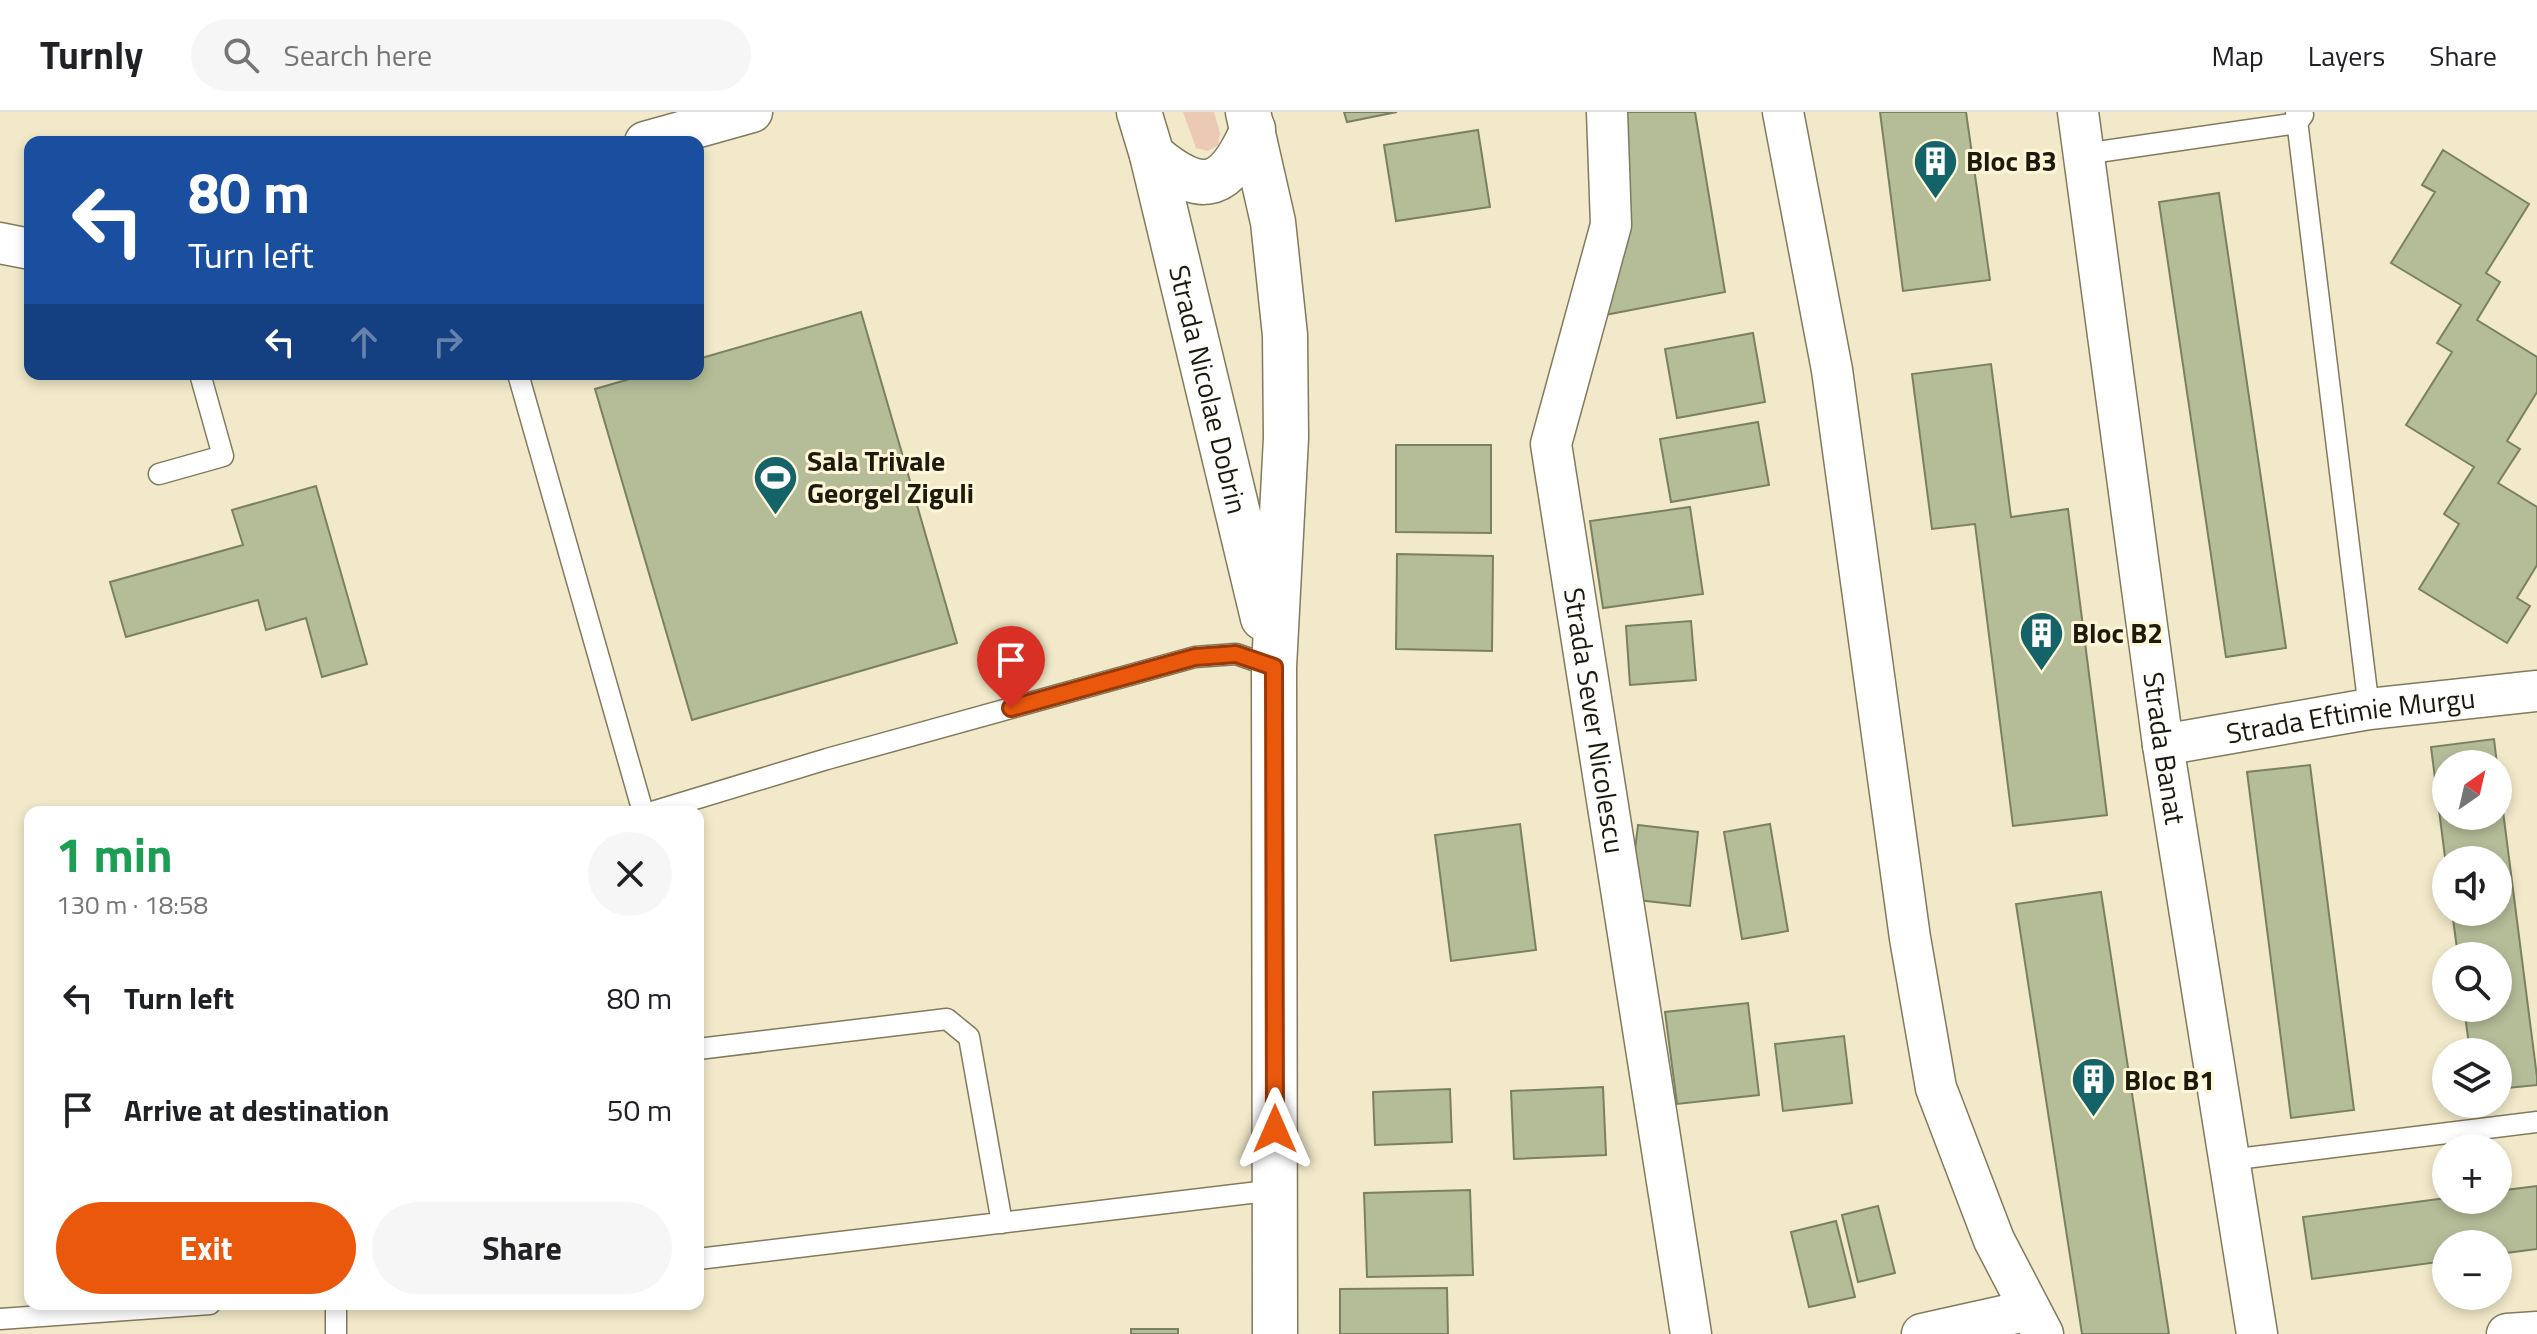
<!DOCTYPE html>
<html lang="en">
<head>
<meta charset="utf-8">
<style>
  body { margin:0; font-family:"Titillium Web",sans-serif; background:#f6f6f6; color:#202124; height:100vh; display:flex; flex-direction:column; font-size:30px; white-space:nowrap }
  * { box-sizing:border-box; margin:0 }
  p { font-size:26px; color:#757577 }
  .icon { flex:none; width:44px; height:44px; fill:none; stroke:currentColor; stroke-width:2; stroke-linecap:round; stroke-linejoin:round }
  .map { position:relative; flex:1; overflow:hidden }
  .side { position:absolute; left:24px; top:694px; width:680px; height:504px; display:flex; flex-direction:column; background:#fff; border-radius:16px; box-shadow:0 4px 12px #0003 }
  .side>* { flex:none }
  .guide { position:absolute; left:24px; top:24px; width:680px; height:244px; border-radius:16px; box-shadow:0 4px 12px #0003; background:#1a4fa0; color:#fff; overflow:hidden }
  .needle { width:52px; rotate:34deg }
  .fabs { position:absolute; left:2432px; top:638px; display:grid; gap:16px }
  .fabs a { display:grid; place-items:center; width:80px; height:80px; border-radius:50%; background:#fff; box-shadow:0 4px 12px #0003; font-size:40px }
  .pin { position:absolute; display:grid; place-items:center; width:68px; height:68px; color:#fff; margin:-82px -34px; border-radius:50% 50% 50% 0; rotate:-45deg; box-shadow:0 0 8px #0007 }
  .pin .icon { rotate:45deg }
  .me { position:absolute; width:88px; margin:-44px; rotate:0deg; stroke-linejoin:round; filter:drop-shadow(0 0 6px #0008) }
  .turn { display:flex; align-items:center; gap:28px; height:168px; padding:0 32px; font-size:36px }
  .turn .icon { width:104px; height:104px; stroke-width:2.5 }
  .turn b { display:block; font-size:56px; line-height:68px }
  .lanes { display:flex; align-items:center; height:76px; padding:0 32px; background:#0003; justify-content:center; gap:40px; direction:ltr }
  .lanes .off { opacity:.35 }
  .round { display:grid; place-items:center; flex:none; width:84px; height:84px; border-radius:42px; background:#f6f6f6 }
  .headline { display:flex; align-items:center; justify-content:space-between; height:136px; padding:0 32px }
  h1 { font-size:48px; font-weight:700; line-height:60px; color:#1e9e55 }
  .primary-button { display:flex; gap:16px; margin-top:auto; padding:16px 32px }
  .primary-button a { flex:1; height:92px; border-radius:48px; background:#ea580c; color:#fff; font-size:32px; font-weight:700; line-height:92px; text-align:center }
  .primary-button a+a { background:#f6f6f6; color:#202124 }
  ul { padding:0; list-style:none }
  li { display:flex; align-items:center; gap:24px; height:112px; padding:0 32px }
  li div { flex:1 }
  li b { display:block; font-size:30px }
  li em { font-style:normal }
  header { display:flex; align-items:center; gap:48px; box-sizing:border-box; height:112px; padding:0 40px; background:#fff; border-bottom:2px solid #e0e0e0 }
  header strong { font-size:38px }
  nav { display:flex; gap:44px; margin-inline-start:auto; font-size:28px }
  .search { width:560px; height:72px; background:#f6f6f6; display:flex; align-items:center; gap:20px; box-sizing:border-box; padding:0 28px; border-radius:44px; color:#757577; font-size:30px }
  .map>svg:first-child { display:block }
  .green { fill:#ecc9b5 }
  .building { fill:#b4bc98; stroke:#7a8063; stroke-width:2 }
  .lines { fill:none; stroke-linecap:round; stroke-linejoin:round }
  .lane-casing { stroke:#827a5d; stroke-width:23 }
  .street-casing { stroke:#827a5d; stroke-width:43 }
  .primary-casing { stroke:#827a5d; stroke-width:47 }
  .lane { stroke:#fff; stroke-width:20 }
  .street { stroke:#fff; stroke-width:40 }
  .primary { stroke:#fff; stroke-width:44 }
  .route-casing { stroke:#983908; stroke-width:20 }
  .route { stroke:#ea580c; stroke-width:14 }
  .labels { text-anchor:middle; stroke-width:6; stroke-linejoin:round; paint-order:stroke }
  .poi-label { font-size:28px; font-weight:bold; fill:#1c190d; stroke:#fef6d6; text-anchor:start }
  .street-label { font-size:28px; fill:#1c190d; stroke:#fef6d6 }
</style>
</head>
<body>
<header>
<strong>Turnly</strong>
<div class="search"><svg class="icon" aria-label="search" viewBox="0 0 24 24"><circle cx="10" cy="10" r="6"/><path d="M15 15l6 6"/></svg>Search here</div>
<nav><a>Map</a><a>Layers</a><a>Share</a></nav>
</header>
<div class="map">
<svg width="2537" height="1222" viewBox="0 0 2537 1222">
  <rect width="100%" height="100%" fill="#f1e9c9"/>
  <path class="green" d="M1183 0H1214L1220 21 1218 33 1208 39 1196 36Z"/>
  <path class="building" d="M1344 0H1397L1347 10Z
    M1614 0H1695L1725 180 1605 203Z
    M1880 0H1966L1990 168 1903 179Z
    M1478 18 1490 95 1396 109 1384 33Z
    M2443 38 2529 92 2486 161 2500 170 2477 208 2537 245V280L2507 329 2520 337 2498 371 2537 395V453L2517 486 2530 494 2507 531 2419 477 2459 412 2444 402 2474 355 2406 313 2452 240 2437 231 2461 193 2391 151 2435 80 2422 73Z
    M2219 81 2286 536 2226 545 2159 90Z
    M861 200 957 531 692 608 595 277 647 262H698V247Z
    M1753 221 1765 290 1677 306 1665 237Z
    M1991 252 2011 405 2068 397 2107 703 2013 714 1975 412 1932 417 1912 262Z
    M1758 310 1769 373 1671 390 1660 327Z
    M1396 333H1491V421L1396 420Z
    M316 374 367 552 322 565 306 506 266 518 258 488 126 525 110 470 243 433 232 398Z
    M1690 395 1703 482 1603 496 1590 409Z
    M1397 442 1493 444 1492 539 1396 537Z
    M1691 509 1696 568 1630 573 1626 514Z
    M2494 627 2497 652H2446V704H2498V660L2537 965V973L2498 977V940H2470L2464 896H2498V844H2458L2452 800H2498V748H2446V753L2431 635Z
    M2310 653 2354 998 2291 1006 2247 660Z
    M1520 712 1536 838 1451 849 1435 723Z
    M1770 712 1788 819 1742 827 1724 720Z
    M1638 713 1698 720 1690 794 1629 787Z
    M2101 780 2169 1222H2082L2016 792Z
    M1748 891 1759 983 1677 992 1665 900Z
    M1844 924 1852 991 1783 999 1775 932Z
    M1603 975 1606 1043 1514 1047 1511 979Z
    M1450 977 1452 1030 1375 1033 1373 980Z
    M2537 1074V1137L2498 1142V1132H2446V1149L2312 1167 2303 1105 2446 1086 2498 1088V1079Z
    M1470 1078 1473 1163 1367 1165 1364 1081Z
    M1878 1094 1895 1161 1858 1170 1842 1103Z
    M1836 1109 1855 1185 1809 1195 1791 1120Z
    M1447 1176 1448 1222H1340V1177Z
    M1131 1217H1178V1222H1131Z"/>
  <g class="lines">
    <defs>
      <path id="lane" d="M2296 0 2369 597
        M2084 42 2297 11 2303 3
        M518 262 643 700
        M159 362 223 344 200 262
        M652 700 827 647 1195 545 1236 542 1274 555
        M698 937 947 907 969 925 1002 1111
        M2229 1048 2537 1010
        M698 1147 1275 1078
        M336 1192V1222
        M0 1207 210 1192"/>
      <g id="street">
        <path id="s1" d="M1607 0 1611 113 1551 332 1691 1222"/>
        <path d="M1783 0 1832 258 1910 826 1936 976 1994 1128 2043 1222"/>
        <path id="s2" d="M2078 0 2163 633 2257 1222"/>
        <path d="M645 30 752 0"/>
        <path d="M0 131 30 137"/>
        <path id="s3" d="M2163 633 2369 597 2537 579"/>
        <path d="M1922 1222 2030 1198"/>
        <path d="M2507 1222 2537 1220"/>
      </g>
      <g id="primary">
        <path id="s4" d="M1139 0 1152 43 1263 506"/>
        <path d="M1248 0 1273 110 1285 223 1286 326 1274 555 1275 1222"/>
        <path d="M1152 43C1205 88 1227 75 1253 17"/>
      </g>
    </defs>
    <use href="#lane" class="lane-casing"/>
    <use href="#street" class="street-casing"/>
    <use href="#primary" class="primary-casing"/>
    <use href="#lane" class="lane"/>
    <use href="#street" class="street"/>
    <use href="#primary" class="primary"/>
  </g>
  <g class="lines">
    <defs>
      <path id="route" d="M1011 596 1195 545 1236 542 1274 555 1275 1017"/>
    </defs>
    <use href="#route" class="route-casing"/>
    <use href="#route" class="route"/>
  </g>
  <defs>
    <symbol id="building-pin" viewBox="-11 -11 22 30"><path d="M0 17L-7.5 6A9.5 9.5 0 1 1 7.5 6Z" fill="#136369" stroke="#fef6d6"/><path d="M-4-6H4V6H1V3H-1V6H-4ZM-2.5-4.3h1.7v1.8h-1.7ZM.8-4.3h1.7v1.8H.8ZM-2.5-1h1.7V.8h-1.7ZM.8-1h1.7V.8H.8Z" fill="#fff"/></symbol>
    <symbol id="stadium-pin" viewBox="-11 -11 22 30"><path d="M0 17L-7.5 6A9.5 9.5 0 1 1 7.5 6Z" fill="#136369" stroke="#fef6d6"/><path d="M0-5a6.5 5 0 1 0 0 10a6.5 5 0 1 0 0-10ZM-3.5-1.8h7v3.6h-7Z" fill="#fff"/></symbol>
  </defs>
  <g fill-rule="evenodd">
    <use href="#building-pin" x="1910" y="24" width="51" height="69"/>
    <use href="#stadium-pin" x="750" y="340" width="51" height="69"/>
    <use href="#building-pin" x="2016" y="496" width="51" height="69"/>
    <use href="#building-pin" x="2068" y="942" width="51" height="69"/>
  </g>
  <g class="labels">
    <g class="poi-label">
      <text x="1966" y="59">Bloc B3</text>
      <text x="807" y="359">Sala Trivale<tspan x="807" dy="32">Georgel Ziguli</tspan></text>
      <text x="2072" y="531">Bloc B2</text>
      <text x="2124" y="978">Bloc B1</text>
    </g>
    <g class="street-label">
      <text dy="10" stroke="none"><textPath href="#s4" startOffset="286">Strada Nicolae Dobrin</textPath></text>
      <text dy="10" stroke="none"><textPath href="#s3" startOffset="190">Strada Eftimie Murgu</textPath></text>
      <text dy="10" stroke="none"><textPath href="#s1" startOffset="620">Strada Sever Nicolescu</textPath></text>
      <text dy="10" stroke="none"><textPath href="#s2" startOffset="642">Strada Banat</textPath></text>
    </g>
  </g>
</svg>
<div class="fabs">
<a><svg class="needle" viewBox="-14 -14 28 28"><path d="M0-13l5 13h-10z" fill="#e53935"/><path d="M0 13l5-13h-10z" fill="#757577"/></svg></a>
<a><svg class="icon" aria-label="sound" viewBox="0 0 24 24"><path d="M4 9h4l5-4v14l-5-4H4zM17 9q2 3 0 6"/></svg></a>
<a><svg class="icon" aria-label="search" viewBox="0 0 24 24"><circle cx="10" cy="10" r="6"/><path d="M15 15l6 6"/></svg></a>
<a><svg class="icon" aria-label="layers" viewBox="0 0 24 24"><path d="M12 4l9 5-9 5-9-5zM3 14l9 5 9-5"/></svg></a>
<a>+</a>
<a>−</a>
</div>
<div class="pin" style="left:1011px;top:596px;background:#d93025"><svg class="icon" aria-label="arrive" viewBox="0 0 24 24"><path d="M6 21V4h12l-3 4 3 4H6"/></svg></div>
<svg class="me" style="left:1275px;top:1017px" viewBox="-20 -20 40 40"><path d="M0-17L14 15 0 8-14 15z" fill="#ea580c" stroke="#fff" stroke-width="4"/></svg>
<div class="guide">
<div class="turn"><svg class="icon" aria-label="left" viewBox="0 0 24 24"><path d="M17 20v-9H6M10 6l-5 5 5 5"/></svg><div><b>80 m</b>Turn left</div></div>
<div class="lanes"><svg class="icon" aria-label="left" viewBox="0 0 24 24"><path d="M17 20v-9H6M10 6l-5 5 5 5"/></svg><svg class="icon off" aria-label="ahead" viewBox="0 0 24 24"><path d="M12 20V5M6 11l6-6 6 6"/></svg><svg class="icon off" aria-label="right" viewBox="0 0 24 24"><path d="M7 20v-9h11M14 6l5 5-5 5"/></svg></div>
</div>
<section class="side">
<div class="headline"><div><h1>1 min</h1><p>130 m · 18:58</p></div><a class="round"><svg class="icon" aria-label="close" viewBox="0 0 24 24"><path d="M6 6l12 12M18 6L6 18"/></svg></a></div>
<ul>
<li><svg class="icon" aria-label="left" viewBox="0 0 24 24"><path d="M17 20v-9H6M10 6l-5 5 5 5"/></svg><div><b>Turn left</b></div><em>80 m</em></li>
<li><svg class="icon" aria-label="arrive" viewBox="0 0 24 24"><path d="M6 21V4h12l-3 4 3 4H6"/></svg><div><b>Arrive at destination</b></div><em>50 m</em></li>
</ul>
<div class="primary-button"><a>Exit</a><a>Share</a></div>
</section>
</div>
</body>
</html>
